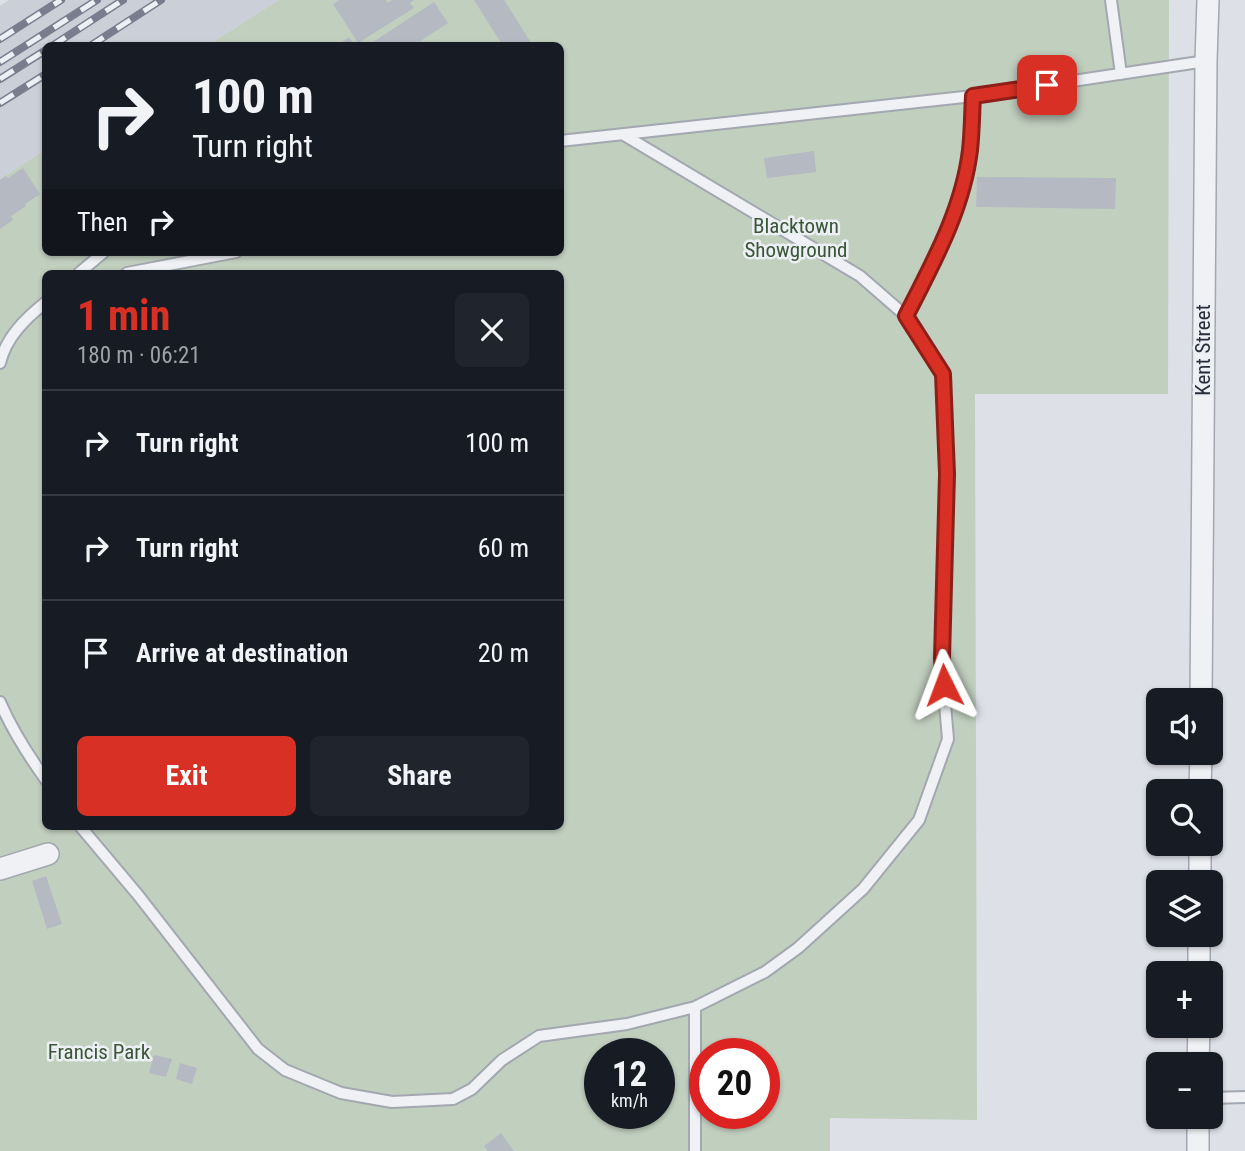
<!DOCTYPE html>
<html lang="en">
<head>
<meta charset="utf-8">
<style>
  body { margin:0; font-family:"Roboto Condensed",sans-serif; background:#20242c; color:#f1f3f6; height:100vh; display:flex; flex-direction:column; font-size:26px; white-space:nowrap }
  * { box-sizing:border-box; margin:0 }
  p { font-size:23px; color:#9ea1a6 }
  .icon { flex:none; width:38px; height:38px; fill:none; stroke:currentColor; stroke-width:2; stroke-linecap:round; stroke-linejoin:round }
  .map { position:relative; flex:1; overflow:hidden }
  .panel { position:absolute; left:42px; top:270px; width:522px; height:560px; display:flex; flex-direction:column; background:#171b24; border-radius:10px; box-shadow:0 2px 5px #0004 }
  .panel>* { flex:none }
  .hud { position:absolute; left:42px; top:42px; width:522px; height:214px; border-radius:10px; box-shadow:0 2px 5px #0004; background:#171b24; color:#f1f3f6; overflow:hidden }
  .tools { position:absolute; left:1146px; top:688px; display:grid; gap:14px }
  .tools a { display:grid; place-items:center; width:77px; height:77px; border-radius:10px; background:#171b24; box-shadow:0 2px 5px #0004; font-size:35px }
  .speed { position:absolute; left:584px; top:1038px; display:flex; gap:14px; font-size:35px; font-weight:700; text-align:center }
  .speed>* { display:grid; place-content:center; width:91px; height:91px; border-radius:50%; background:#171b24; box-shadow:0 2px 5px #0004; line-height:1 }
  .speed small { font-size:18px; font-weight:400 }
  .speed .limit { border:10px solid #d22; background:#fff; color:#111 }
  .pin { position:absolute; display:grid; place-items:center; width:60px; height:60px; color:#fff; margin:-30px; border-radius:14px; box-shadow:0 4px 10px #0006 }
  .me { position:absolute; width:77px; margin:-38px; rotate:357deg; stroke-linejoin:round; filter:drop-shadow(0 0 5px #0008) }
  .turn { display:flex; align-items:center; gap:24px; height:147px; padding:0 35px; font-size:32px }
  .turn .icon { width:91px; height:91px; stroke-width:2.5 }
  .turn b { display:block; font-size:49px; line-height:60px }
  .then { display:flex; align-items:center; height:66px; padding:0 35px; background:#0003; gap:14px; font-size:26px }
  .round { display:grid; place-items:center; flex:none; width:74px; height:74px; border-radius:10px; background:#20242c }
  .summary { display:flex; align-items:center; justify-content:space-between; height:119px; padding:0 35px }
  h1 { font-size:42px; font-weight:700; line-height:52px; color:#d93025 }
  .action { display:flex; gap:14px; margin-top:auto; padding:14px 35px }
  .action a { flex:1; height:80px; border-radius:10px; background:#d93025; color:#fff; font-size:28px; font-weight:700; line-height:80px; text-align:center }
  .action a+a { background:#20242c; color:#f1f3f6 }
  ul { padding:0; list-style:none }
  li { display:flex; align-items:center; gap:21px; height:105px; padding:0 35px; border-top:2px solid #363941 }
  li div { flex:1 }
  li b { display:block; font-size:26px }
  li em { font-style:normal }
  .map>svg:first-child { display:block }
  .built { fill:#cbcfd7 }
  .green { fill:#c1cfbf; fill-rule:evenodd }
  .building { fill:#b5b9c2 }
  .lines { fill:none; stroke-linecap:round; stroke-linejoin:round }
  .lane-casing { stroke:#a3a7af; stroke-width:14 }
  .street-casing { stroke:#a3a7af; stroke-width:24 }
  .lane { stroke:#eff1f4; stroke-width:10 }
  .street { stroke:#eff1f4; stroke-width:21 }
  .rail-casing { stroke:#787e8e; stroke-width:8 }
  .rail { stroke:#eceff4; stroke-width:5; stroke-dasharray:16; stroke-linecap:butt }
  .route-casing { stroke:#8d1f18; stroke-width:18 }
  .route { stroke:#d93025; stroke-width:12 }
  .labels { text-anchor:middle; stroke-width:5; stroke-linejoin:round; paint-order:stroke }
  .park-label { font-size:21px; fill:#395636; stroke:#eceff4 }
  .street-label { font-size:21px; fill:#282d3b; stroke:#eceff4 }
</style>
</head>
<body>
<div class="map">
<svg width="1245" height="1151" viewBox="0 0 1245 1151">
  <rect width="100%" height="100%" fill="#dde0e6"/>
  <path class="built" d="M9 0H279L208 45 46 46 45 150 0 179V6Z"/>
  <path class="green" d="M279 0H1169L1168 394H975L977 1120 830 1118V1151H0V179L45 150 46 252H560V46L208 45ZM46 273H560V826H46ZM600 1054H660V1113H600ZM705 1054H765V1113H705Z"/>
  <path class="building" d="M339 0H386L388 3 392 0H414L410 3 414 8 358 43 333 4Z
    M474 0H504L533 46H503Z
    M434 2 448 23 413 46H367Z
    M349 37 355 46H336Z
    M814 151 816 172 767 178 764 158Z
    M23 168 40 194 25 204 26 206 11 216 13 220 0 229V180L6 176 8 178Z
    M977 177 1116 178 1115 209 976 207Z
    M46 876 62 924 47 929 32 881Z
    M154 1055 172 1059 166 1077 149 1073Z
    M180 1063 197 1068 192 1084 176 1079Z
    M501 1133 514 1151H488L484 1146Z"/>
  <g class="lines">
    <defs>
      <path id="lane" d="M1111 0 1121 74
        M624 135 860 276 906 316 943 374 947 474 941 658 948 739 919 820 863 889 798 948 765 972 695 1007V1151
        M560 141 973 96 1206 61
        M79 273 104 252
        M127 273 236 252
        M906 316C933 263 963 209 970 150 972 132 972 114 973 96
        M0 363C6 337 26 318 46 302
        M0 702C12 730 28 755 46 780
        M80 826 138 895 258 1049 285 1070 341 1093 392 1102 453 1099 472 1089 502 1060 539 1036 627 1024 695 1007
        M1211 1098 1245 1097"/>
      <path id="street" d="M1201 700 1206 61 1208 0
        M1200 791 1201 752
        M0 869 48 854
        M1200 882V844
        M1199 973V934
        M1198 1064 1199 1026
        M1198 1151V1116"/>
    </defs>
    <use href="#lane" class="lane-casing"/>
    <use href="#street" class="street-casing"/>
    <use href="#lane" class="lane"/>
    <use href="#street" class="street"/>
    <defs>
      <path id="rail" d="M0 39 61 0
        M52 46 123 0
        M90 46 161 0
        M0 62 97 0
        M0 79 46 50
        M0 103 46 74"/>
    </defs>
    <use href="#rail" class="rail-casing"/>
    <use href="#rail" class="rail"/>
  </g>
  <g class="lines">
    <defs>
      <path id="route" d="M944 685 942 658 947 474 943 374 906 316C933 263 963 209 970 150 972 132 972 114 973 96L1047 85"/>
    </defs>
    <use href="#route" class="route-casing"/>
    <use href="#route" class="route"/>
  </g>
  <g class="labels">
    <g class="park-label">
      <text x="796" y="233">Blacktown<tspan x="796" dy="24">Showground</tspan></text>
      <text x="99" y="1059">Francis Park</text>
    </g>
    <g class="street-label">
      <text transform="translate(1203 350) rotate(-90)" y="7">Kent Street</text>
    </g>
  </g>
</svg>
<div class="tools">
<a><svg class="icon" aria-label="sound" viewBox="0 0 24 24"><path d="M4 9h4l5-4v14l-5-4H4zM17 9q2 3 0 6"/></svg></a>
<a><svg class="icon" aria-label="search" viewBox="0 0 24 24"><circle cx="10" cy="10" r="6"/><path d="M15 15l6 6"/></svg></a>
<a><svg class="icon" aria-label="layers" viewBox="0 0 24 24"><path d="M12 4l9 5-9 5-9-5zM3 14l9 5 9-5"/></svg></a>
<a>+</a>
<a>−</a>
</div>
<div class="speed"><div>12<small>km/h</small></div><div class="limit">20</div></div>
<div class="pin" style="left:1047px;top:85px;background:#d93025"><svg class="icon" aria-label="arrive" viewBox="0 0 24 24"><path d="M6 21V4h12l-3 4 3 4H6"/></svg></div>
<svg class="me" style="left:944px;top:685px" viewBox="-20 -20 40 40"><path d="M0-17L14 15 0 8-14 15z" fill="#d93025" stroke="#fff" stroke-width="4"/></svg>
<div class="hud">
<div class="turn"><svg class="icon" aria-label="right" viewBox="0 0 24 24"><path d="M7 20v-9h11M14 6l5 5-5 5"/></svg><div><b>100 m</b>Turn right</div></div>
<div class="then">Then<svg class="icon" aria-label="right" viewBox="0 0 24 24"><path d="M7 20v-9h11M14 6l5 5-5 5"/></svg></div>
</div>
<section class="panel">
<div class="summary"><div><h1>1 min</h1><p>180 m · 06:21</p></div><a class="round"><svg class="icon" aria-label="close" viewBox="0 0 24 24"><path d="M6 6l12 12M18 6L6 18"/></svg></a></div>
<ul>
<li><svg class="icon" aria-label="right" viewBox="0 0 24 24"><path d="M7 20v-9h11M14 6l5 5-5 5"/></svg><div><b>Turn right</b></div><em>100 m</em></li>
<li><svg class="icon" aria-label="right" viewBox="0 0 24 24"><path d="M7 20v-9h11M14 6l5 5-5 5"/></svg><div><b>Turn right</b></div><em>60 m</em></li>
<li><svg class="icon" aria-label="arrive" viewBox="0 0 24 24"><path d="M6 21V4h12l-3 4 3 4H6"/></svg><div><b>Arrive at destination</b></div><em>20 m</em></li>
</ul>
<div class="action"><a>Exit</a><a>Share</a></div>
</section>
</div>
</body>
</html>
